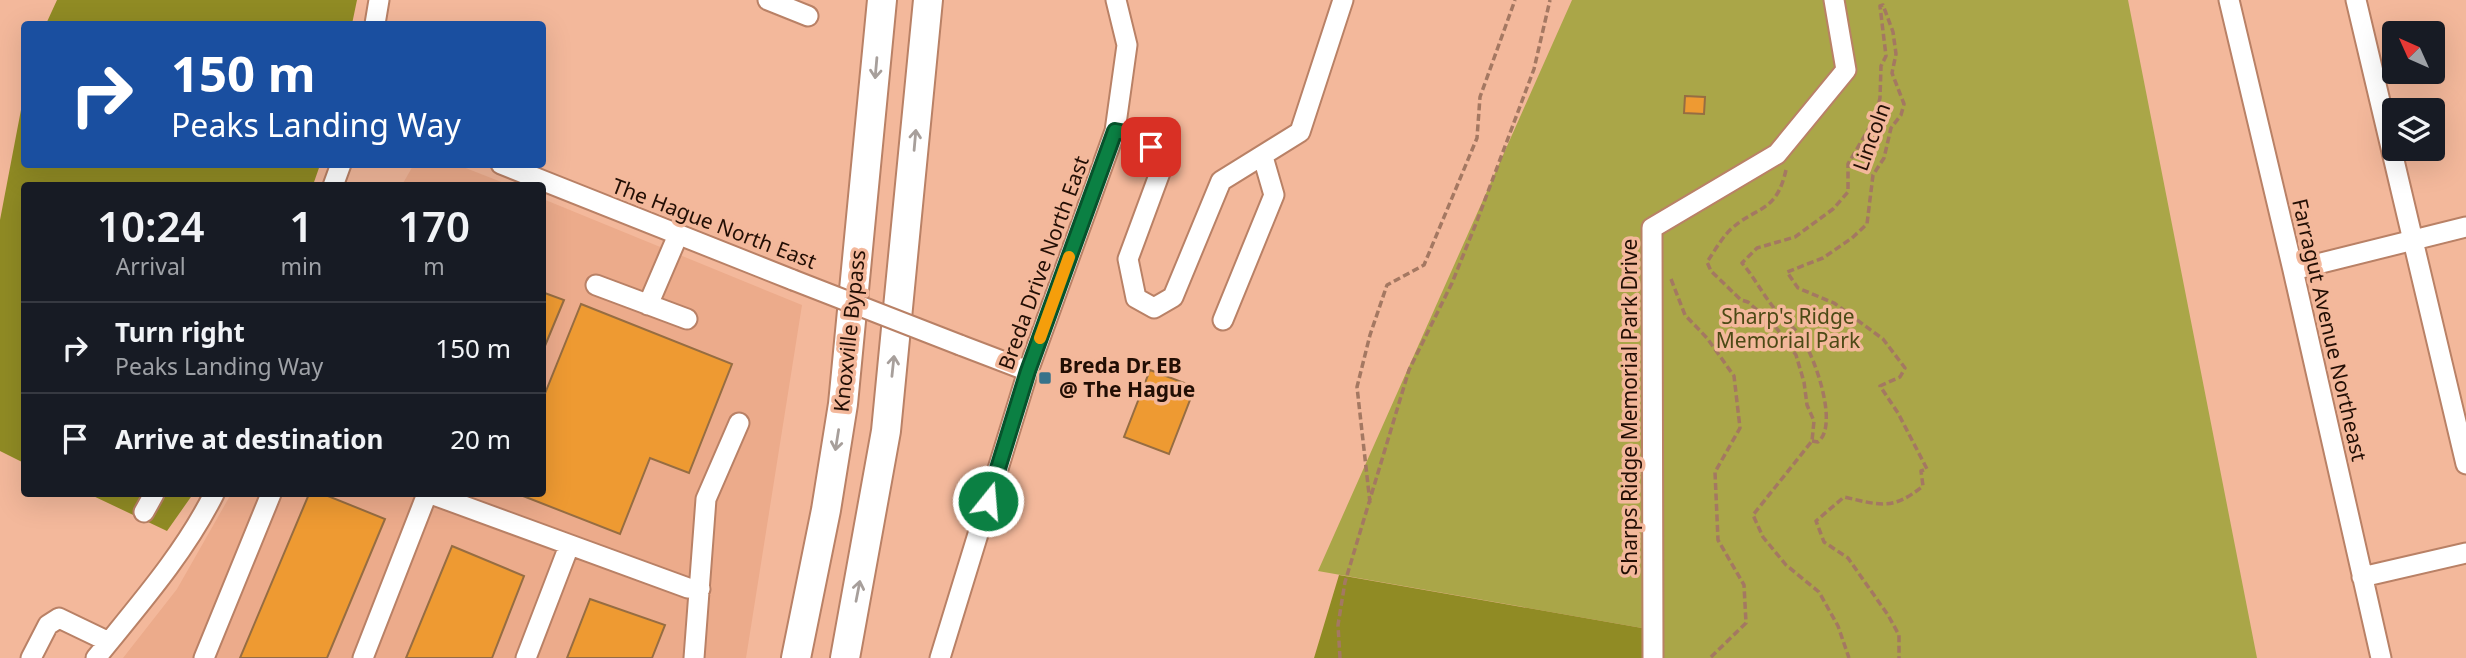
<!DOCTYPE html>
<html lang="en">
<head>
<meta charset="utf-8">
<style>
  body { margin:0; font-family:"Noto Sans",sans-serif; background:#20242c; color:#f1f3f6; height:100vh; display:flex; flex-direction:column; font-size:26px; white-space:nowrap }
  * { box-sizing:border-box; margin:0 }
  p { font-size:23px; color:#9ea1a6 }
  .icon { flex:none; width:38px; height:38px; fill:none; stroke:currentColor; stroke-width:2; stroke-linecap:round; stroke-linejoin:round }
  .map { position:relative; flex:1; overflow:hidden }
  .drawer { position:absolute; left:21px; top:182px; width:525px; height:315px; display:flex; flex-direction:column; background:#171b24; border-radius:7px; box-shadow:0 7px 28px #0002 }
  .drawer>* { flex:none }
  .hud { position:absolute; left:21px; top:21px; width:525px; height:147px; border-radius:7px; box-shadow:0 7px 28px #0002; background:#1a4fa0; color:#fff; overflow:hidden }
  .needle { width:46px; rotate:315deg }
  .controls { position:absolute; left:2382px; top:21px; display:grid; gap:14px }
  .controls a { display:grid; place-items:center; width:63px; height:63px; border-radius:7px; background:#171b24; box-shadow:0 7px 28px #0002; font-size:35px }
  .pin { position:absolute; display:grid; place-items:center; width:60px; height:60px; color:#fff; margin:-30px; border-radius:14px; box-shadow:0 4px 10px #0006 }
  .me { position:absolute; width:77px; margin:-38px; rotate:17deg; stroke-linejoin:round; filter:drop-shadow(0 0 5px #0008) }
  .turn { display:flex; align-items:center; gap:24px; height:147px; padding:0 35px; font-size:32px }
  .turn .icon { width:91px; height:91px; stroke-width:2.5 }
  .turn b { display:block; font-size:49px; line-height:60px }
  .eta { display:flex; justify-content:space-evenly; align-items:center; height:119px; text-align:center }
  .eta b { font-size:42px; font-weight:600; line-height:49px }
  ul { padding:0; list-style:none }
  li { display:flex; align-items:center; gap:21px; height:91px; padding:0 35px; border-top:2px solid #363941 }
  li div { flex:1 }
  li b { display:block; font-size:26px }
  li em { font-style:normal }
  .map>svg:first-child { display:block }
  .built { fill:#ecab8b }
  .green { fill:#aaa648 }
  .forest { fill:#908b24 }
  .building { fill:#ee9a32; stroke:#966d42; stroke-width:2 }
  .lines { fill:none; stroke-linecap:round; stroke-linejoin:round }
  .minor-casing { stroke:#b98166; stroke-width:23 }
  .highway-casing { stroke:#b98166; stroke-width:32 }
  .path { stroke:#a47862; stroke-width:3.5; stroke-dasharray:7 3.5; stroke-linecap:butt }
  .minor { stroke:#fff; stroke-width:19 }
  .highway { stroke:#fff; stroke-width:28 }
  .minor-bridge-casing { stroke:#b98166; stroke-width:23; stroke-linecap:butt }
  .minor-bridge { stroke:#fff; stroke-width:19 }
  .oneway { stroke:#a79f9b }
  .route-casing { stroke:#07532c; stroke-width:18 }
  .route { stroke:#0b8043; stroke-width:12 }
  .slow { stroke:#f59e0b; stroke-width:12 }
  .poi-dot { fill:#37728a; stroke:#f3b89b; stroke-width:2.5 }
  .labels { text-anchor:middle; stroke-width:7; stroke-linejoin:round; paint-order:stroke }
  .street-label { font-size:21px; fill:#220e04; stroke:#f3b89b }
  .park-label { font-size:21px; fill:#4c4a15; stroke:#f3b89b }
  .poi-label { font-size:21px; font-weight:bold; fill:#220e04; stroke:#f3b89b; text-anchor:start }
</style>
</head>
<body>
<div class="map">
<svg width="2466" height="658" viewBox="0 0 2466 658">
  <rect width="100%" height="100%" fill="#f3b89b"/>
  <path class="built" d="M414 164 458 165 509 185H402Z
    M543 199 802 305 746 658H123L177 589 231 494H542Z"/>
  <path class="green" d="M1572 0H2128L2257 658H1645L1642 628 1318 571Z"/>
  <path class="forest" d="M57 0H357L352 24H46Z
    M24 94V164L320 165 313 185 24 186V463L0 451V220Z
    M89 494H193L167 531Z
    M1339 575 1642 628 1643 658H1314Z"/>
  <path class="building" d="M1685 96 1705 97 1704 114 1684 113Z
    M542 292 564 300 542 353Z
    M581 304 732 364 689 473 650 458 620 534 518 494H542V401Z
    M1150 370 1195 387 1169 454 1124 437Z
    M309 494H323L385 519 327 658H240Z
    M452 546 524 576 492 658H406Z
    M590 599 665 625 652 658H567Z"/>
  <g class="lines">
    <defs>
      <path id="minor" d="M768 0 808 16
        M2229 0 2293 270 2381 658
        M2356 0 2466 464
        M375 24 379 0
        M1115 131 1137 135 1165 159 1128 259 1136 298 1154 308 1173 297 1221 181 1300 132 1343 0
        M501 164 793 280
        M333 186 341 164
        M2293 270 2466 227
        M596 285 687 319
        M648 305 678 235
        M1223 320 1274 195 1263 157
        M960 345 1028 371
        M431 494 688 588 700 589
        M144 512 154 494
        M2362 577 2466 553
        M31 658 48 625 59 618 109 642
        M96 658C138 606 184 554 214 494
        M204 658 271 494
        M363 658 427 494
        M526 658 569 546
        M694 658 706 499 739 423
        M940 658 1028 371 1115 131 1127 45 1116 0
        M1653 658 1652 228 1777 154 1846 70 1834 0"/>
      <path id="highway" d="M796 658 826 510 843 404 882 0
        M845 658 886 431 928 0"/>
    </defs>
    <use href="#minor" class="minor-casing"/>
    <use href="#highway" class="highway-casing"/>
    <path class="path" d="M1786 170C1776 214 1757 205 1730 230 1721 239 1714 252 1707 262L1711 271 1741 300 1748 302 1775 326 1796 355 1804 382 1807 405 1814 421 1812 441 1753 515 1763 537 1786 565 1819 592 1838 626 1849 658
      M1671 279 1685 315 1707 338 1734 376 1740 428 1715 472 1718 540 1744 585 1746 623 1710 658
      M1812 441 1818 442C1839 425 1815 359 1803 340 1796 328 1782 319 1774 308 1762 293 1754 277 1742 263L1757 248 1795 237 1833 209 1848 192V164L1875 118 1880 98 1881 66 1886 56 1880 6 1883 5 1893 32 1896 54 1892 73 1904 104 1901 115 1891 128 1884 158 1873 175 1867 224 1852 238 1823 258 1787 272 1798 288 1834 303 1883 339 1905 368 1900 377 1880 386 1898 413 1927 469 1921 471 1923 486C1892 511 1880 505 1844 497L1816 521 1824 542 1848 558 1888 615 1899 635V658
      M1370 503 1357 387 1370 335 1387 285 1424 265 1477 138 1480 97 1515 0
      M1340 658 1338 625 1345 582 1409 370 1452 283 1477 221 1534 69 1550 0"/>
    <use href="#minor" class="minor"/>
    <use href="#highway" class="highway"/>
    <defs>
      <path id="minor-bridge" d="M793 280 960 345"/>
    </defs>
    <use href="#minor-bridge" class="minor-bridge-casing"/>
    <use href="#minor-bridge" class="minor-bridge"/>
  </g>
  <defs><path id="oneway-shaft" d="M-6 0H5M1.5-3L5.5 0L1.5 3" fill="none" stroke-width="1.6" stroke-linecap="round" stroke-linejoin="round" transform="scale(1.75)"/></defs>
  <g class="oneway">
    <use href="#oneway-shaft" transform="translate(876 68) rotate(95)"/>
    <use href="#oneway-shaft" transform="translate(915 140) rotate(-85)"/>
    <use href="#oneway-shaft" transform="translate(893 366) rotate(-84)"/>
    <use href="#oneway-shaft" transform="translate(837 440) rotate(99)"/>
    <use href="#oneway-shaft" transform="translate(858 591) rotate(-79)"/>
  </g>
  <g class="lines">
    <defs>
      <path id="route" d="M988 501 1028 371 1115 131 1137 135 1151 147"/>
    </defs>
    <use href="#route" class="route-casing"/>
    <use href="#route" class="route"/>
    <path class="slow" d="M1040 338 1069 257"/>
  </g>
  <rect class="poi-dot" x="1038" y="371" width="14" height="14" rx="3.5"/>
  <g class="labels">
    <g class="street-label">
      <text transform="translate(1872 137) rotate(-70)" y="7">Lincoln</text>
      <text transform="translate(714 224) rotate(21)" y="7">The Hague North East</text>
      <text transform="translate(1044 263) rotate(-70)" y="7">Breda Drive North East</text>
      <text transform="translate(2329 330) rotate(77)" y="7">Farragut Avenue Northeast</text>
      <text transform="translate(850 331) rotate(-84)" y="7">Knoxville Bypass</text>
      <text transform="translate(1630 407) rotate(-90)" y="7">Sharps Ridge Memorial Park Drive</text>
    </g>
    <g class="park-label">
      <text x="1788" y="324">Sharp's Ridge<tspan x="1788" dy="24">Memorial Park</tspan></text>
    </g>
    <g class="poi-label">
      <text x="1059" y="373">Breda Dr EB<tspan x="1059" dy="24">@ The Hague</tspan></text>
    </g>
  </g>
</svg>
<div class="controls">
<a><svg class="needle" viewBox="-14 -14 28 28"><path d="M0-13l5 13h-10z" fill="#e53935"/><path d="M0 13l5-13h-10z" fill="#9ea1a6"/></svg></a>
<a><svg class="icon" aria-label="layers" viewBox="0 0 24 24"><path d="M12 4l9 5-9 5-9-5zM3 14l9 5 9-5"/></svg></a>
</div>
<div class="pin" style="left:1151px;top:147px;background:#d93025"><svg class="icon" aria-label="arrive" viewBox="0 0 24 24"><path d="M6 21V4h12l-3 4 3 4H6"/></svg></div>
<svg class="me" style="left:988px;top:501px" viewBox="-20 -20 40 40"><circle r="17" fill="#0b8043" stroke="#fff" stroke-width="3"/><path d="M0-11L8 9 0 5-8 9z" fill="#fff"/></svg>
<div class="hud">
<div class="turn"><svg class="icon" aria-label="right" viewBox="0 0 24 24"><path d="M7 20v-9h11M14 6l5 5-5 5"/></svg><div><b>150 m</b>Peaks Landing Way</div></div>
</div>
<section class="drawer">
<div class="eta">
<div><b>10:24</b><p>Arrival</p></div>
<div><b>1</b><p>min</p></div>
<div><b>170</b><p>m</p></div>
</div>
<ul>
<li><svg class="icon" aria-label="right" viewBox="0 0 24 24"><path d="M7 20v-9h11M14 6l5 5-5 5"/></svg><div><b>Turn right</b><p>Peaks Landing Way</p></div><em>150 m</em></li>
<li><svg class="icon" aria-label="arrive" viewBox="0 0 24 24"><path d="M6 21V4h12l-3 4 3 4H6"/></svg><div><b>Arrive at destination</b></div><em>20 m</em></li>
</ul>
</section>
</div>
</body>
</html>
